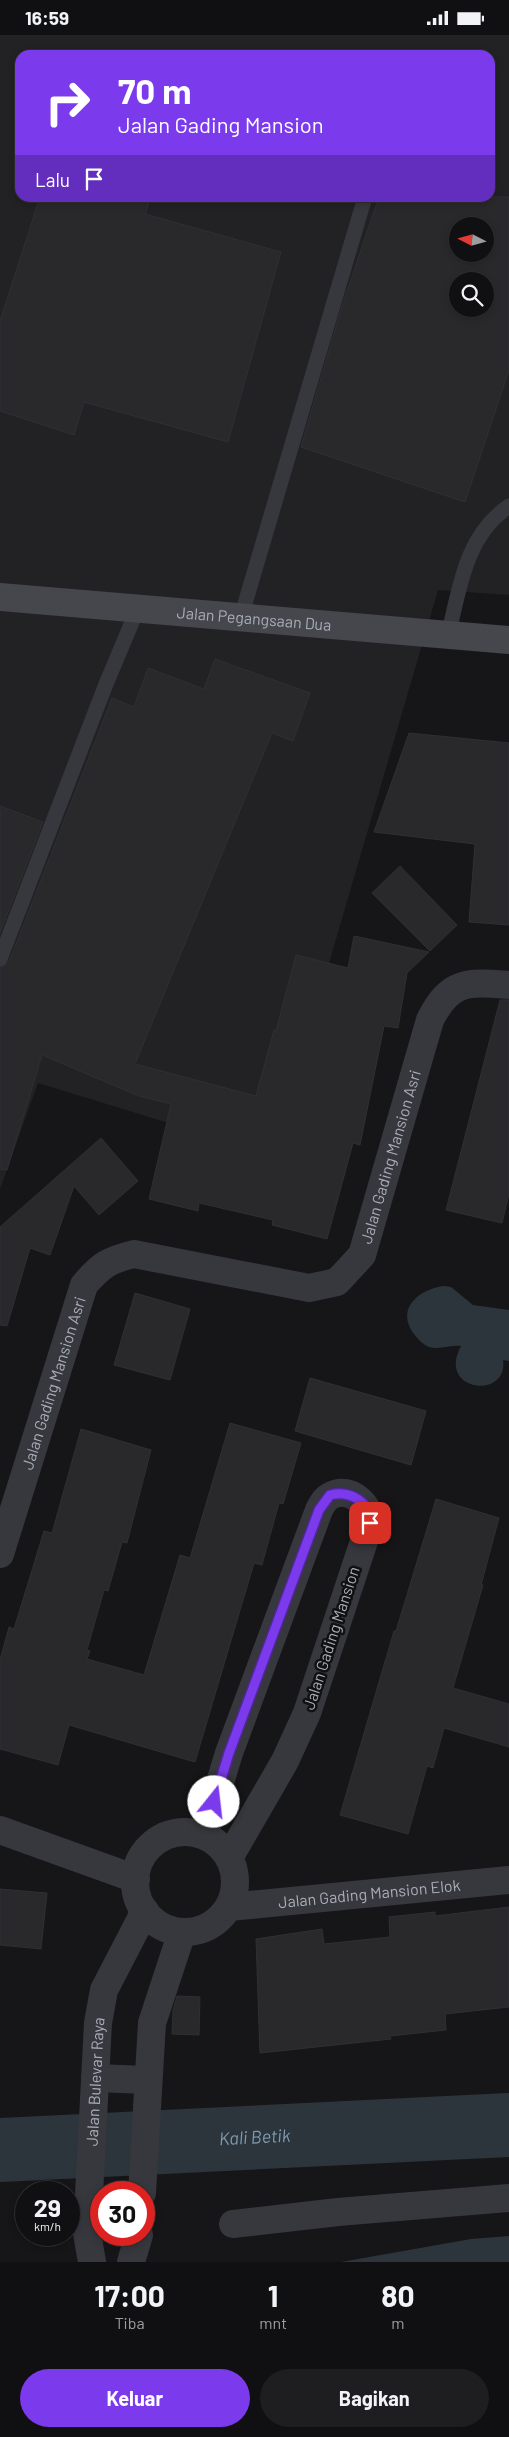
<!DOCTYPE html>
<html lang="id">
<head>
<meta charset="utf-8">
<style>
  body { margin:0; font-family:Barlow,sans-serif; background:#1e1e20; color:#f1f3f6; height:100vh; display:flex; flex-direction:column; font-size:19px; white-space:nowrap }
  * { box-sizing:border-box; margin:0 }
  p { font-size:16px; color:#9c9d9f }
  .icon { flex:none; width:28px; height:28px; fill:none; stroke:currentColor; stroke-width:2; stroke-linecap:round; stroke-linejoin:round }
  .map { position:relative; height:2227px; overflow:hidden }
  .side { display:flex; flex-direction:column; background:#101012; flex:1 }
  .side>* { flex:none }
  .hud { position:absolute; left:15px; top:15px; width:480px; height:152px; border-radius:15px; box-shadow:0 2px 8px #0003,0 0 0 1px #303032; background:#7c3aed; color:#fff; overflow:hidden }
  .needle { width:32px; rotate:276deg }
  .buttons { position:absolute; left:449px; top:182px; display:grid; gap:10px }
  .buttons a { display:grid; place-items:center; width:45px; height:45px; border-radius:50%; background:#101012; box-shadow:0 2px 8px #0003,0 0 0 1px #303032; font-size:25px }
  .speed { position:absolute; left:15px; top:2146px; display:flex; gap:10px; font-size:25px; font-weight:700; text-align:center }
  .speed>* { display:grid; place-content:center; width:65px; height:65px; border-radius:50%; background:#101012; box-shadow:0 2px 8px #0003,0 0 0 1px #303032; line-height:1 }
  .speed small { font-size:12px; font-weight:400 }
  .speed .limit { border:8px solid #d22; background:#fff; color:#111 }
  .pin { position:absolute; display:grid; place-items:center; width:42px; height:42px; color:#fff; margin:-21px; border-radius:10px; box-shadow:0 2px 8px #0006 }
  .me { position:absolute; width:55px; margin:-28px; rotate:16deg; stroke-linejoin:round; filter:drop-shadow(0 0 4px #0008) }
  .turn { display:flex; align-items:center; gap:18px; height:105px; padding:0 20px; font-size:22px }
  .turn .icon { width:65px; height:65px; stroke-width:2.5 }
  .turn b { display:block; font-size:35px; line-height:42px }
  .then { display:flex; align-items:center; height:48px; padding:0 20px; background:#0003; gap:10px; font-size:19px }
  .eta { display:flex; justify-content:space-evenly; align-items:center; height:85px; text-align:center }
  .eta b { font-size:30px; font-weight:700; line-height:35px }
  .cta { display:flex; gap:10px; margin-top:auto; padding:10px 20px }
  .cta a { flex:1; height:58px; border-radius:30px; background:#7c3aed; color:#fff; font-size:20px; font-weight:700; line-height:58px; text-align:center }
  .cta a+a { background:#1e1e20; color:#f1f3f6 }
  .status { display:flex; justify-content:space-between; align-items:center; height:35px; padding:0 25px; background:#101012; direction:ltr }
  .status svg { height:14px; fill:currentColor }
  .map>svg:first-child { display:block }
  .built { fill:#222225; fill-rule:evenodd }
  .water { fill:#2c353c }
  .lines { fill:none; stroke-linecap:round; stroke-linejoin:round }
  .river { stroke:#2c353c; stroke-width:64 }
  .building { fill:#29292c; stroke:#303034; fill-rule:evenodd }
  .lane { stroke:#37383d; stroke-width:15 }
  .street { stroke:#37383d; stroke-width:28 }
  .secondary { stroke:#45474d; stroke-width:28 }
  .route-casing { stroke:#51269a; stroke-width:12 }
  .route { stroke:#7c3aed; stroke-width:9 }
  .labels { text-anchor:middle; stroke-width:5; stroke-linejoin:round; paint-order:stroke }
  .street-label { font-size:16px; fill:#a8adb8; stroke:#111113 }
  .water-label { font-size:18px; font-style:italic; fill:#7f9bb3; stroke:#111113 }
</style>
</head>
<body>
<div class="status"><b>16:59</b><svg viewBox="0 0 49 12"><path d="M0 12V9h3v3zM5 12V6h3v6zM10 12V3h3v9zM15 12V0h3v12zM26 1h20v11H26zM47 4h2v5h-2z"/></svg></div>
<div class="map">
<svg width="509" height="2227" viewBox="0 0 509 2227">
  <rect width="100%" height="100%" fill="#161618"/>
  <path class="built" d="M0 0H509V560L438 555 273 1120 38 1048 0 1154ZM20 20H490V162H20ZM458 191H485V219H458ZM458 246H485V274H458Z"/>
  <path class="water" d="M444 1251 451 1252 473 1270 509 1275V1326L503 1325C509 1365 436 1357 461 1311 450 1310 440 1315 429 1312 423 1310 418 1304 414 1299 395 1274 419 1254 444 1251Z
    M509 2201V2227H341L471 2204Z"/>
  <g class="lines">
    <path class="river" id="s1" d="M0 2115 509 2090"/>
  </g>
  <path class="building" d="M40 162H151L145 179 281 217 228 407 84 367 74 400 0 376V286Z
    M379 162H509V335L465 467 301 412 342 271ZM458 191H485V219H458ZM458 246H485V274H458Z
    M215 624 310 658 293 706 272 698 135 1029 256 1061 274 995 276 996 296 920 348 933 354 901 429 917 407 938 398 993 384 991 360 1110 353 1108 327 1204 272 1190 273 1185 199 1168 198 1176 149 1164 171 1069 139 1061 42 1020 7 1135 0 1134V933L9 927 112 663 134 672 148 633 204 654Z
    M409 698 509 708V890L469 887 475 809 374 797Z
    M0 771 43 787 0 898Z
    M400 831 457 890 430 916 372 858Z
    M500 965H509V1159L502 1188 446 1175Z
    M101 1103 138 1146 99 1180 74 1151 50 1220 30 1213 7 1291 0 1290V1192Z
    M135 1258 190 1274 170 1345 114 1330Z
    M310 1343 426 1376 411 1430 295 1396Z
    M230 1388 301 1408 283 1469 279 1468 262 1530 254 1528 195 1727 69 1690 58 1730 0 1714V1625L9 1592 14 1594 44 1496 52 1498 81 1394 151 1415 127 1508 122 1507 108 1556 104 1555 87 1615 90 1616 87 1624 144 1640 180 1520 190 1523Z
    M436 1464 499 1483 481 1550H483L453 1653 509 1669V1712L444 1693 433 1733 427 1731 408 1799 340 1780 394 1596H396Z
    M0 1854 47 1858 41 1914 0 1910Z
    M509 1872V1972L445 1979 446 1995 390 2001 391 2004 260 2018 256 1904 322 1894 324 1909 390 1902 389 1882 435 1877V1881Z
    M177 1961 200 1962 199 2000 172 1999 173 1975Z"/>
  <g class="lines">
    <path class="lane" d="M241 582 365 162
      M448 601C460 552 465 501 509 471
      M0 924 106 649 138 573"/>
    <g class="street">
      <path id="s2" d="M0 1519 84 1250C101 1230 109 1225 134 1219L309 1253 337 1247 362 1220 430 985C450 945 467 947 509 950"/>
      <path d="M0 1795 136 1844"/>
      <circle cx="185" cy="1847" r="50"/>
      <path d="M204 1800 229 1718 319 1475C322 1469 325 1463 332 1460 350 1451 371 1470 370 1488L307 1678 285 1726 229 1823"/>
      <path id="s3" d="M229 1872 509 1845"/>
      <path d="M95 2043 148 2045"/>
      <path d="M142 2158 152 1988 182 1897"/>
      <path d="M233 2189 338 2177 509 2163"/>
      <path id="s4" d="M92 2227 87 2198 98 1988 104 1955 145 1876"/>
      <path d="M131 2227 139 2200"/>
    </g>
    <path class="secondary" id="s5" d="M0 562 509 605"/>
  </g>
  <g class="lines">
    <defs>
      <path id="route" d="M214 1767 229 1718 319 1475 330 1460C350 1455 371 1467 370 1488"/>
    </defs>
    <use href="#route" class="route-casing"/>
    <use href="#route" class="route"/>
  </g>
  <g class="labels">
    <g class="street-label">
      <text dy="6" stroke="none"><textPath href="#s5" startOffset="255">Jalan Pegangsaan Dua</textPath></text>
      <text dy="6" stroke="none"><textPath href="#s2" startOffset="688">Jalan Gading Mansion Asri</textPath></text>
      <text dy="6" stroke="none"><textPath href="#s2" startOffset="179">Jalan Gading Mansion Asri</textPath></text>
      <text transform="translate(331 1603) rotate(-72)" y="6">Jalan Gading Mansion</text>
      <text dy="6" stroke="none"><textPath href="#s3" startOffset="141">Jalan Gading Mansion Elok</textPath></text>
      <text dy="6" stroke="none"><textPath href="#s4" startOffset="181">Jalan Bulevar Raya</textPath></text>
    </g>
    <g class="water-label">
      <text dy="6" stroke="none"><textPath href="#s1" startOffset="255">Kali Betik</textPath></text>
    </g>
  </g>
</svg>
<div class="buttons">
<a><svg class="needle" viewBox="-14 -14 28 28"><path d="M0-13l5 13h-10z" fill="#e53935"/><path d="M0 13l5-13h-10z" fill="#9c9d9f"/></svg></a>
<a><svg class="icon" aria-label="search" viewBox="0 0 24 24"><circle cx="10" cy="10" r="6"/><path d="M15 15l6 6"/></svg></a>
</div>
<div class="speed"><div>29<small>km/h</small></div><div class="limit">30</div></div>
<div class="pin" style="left:370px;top:1488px;background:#d93025"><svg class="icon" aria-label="arrive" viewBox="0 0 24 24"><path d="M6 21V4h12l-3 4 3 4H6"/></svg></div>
<svg class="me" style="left:214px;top:1767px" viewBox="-20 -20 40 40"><circle r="19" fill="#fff"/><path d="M0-13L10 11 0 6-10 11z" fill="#7c3aed"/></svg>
<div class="hud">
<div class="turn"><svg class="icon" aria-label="right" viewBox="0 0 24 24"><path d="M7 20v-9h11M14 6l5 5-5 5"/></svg><div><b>70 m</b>Jalan Gading Mansion</div></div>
<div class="then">Lalu<svg class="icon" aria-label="arrive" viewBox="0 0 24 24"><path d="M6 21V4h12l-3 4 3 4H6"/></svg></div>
</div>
</div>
<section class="side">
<div class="eta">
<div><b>17:00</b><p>Tiba</p></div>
<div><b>1</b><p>mnt</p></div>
<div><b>80</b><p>m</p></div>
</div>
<div class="cta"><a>Keluar</a><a>Bagikan</a></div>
</section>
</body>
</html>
